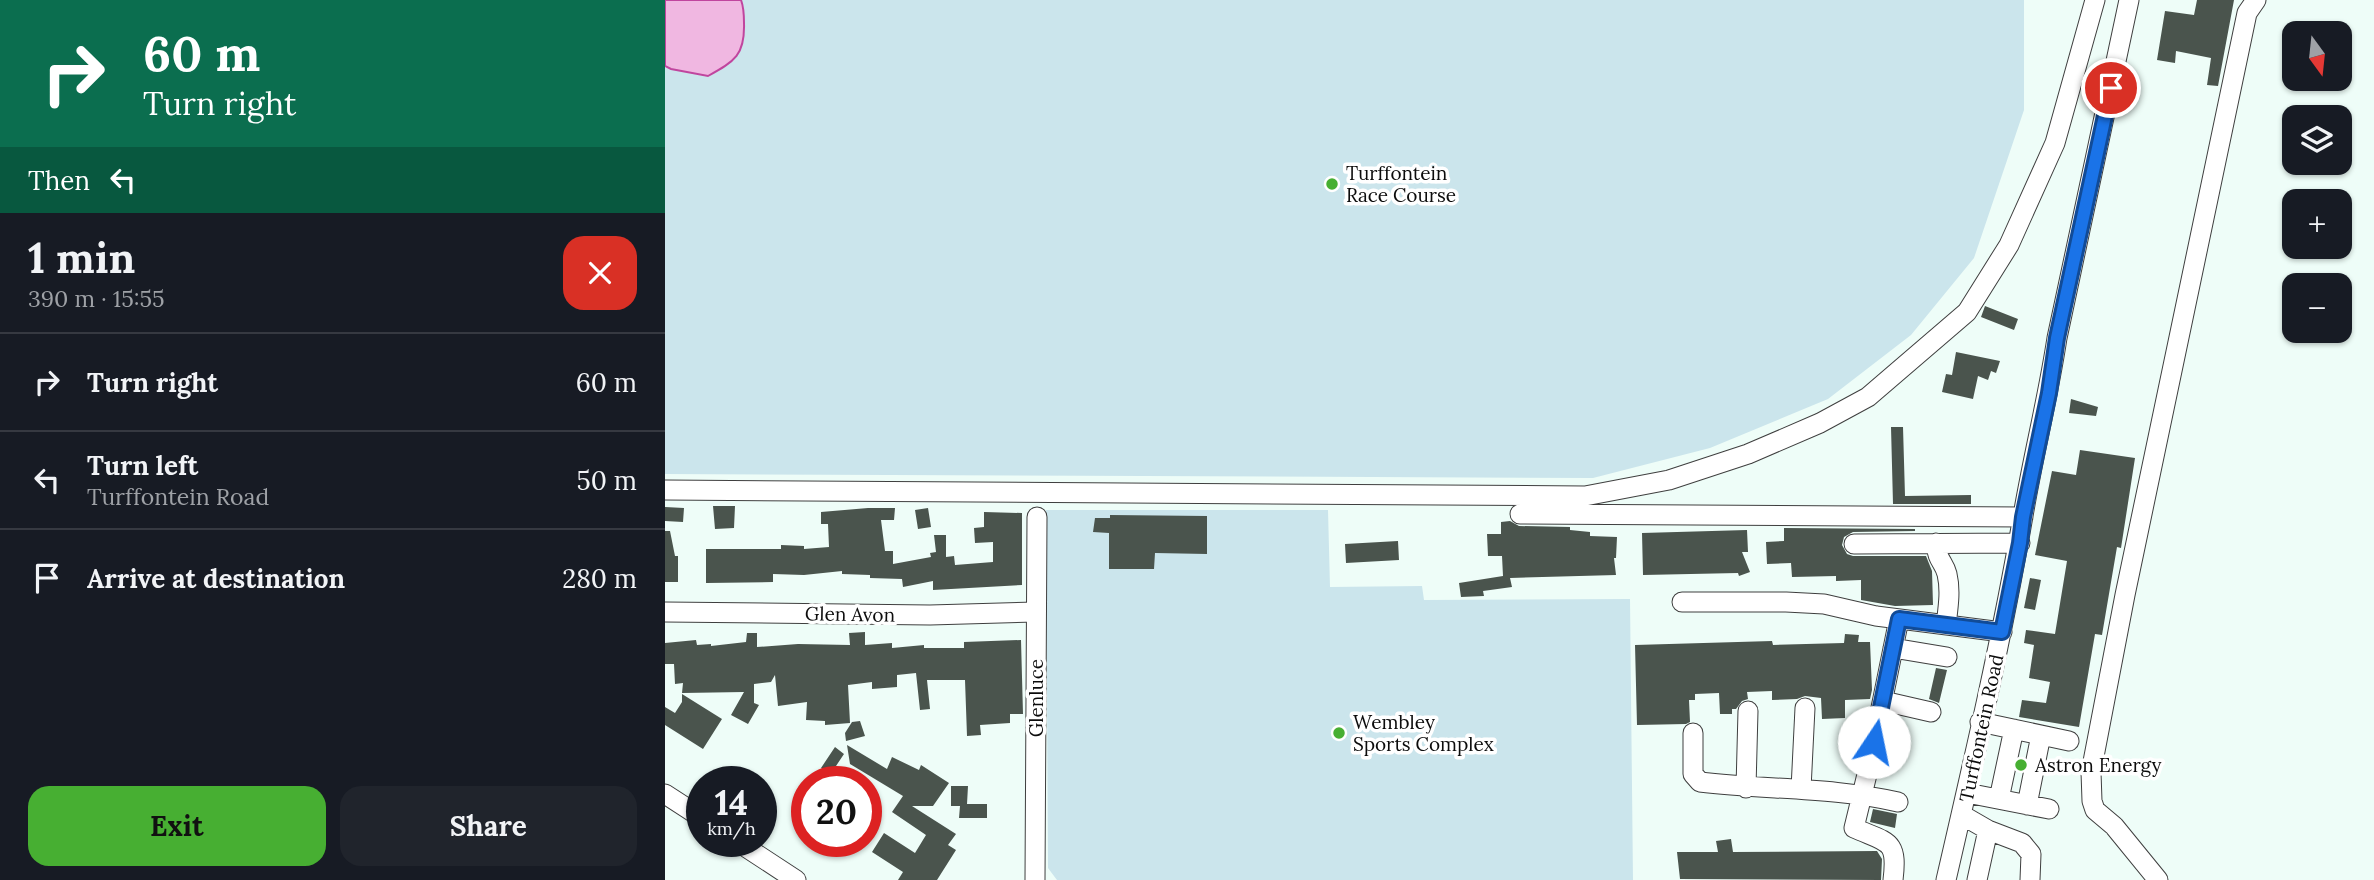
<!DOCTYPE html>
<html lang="en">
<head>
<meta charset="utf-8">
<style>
  body { margin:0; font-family:Lora,serif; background:#20242c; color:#f1f3f6; height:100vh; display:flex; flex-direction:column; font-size:26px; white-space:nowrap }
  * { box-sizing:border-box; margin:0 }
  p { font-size:23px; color:#9ea1a6 }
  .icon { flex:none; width:38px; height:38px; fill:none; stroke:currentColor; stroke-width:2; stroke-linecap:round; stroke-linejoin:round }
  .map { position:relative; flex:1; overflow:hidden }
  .sheet { display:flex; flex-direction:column; background:#171b24; width:665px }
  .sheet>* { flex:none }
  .guide { background:#0b6e4f; color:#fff; overflow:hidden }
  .needle { width:46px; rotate:165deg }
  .tools { position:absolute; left:1617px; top:21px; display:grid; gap:14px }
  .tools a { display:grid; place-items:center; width:70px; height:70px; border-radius:14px; background:#171b24; box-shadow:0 2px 5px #0004; font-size:35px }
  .speed { position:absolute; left:21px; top:766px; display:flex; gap:14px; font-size:35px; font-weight:700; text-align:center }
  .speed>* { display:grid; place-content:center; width:91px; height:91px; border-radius:50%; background:#171b24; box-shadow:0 2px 5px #0004; line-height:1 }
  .speed small { font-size:18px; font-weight:400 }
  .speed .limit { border:10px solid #d22; background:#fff; color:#111 }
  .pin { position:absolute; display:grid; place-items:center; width:60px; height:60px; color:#fff; margin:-30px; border:4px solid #fff; border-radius:50%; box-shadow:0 2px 7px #0007 }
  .me { position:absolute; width:77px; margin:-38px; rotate:11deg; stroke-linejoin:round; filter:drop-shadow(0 0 5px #0008) }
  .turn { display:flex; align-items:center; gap:24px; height:147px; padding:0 28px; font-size:32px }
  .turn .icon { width:91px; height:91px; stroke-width:2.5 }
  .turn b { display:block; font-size:49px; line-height:60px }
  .then { display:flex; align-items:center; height:66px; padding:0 28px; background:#0003; gap:14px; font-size:26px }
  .round { display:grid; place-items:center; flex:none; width:74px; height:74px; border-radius:21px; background:#20242c }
  .headline { display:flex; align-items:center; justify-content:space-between; height:119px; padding:0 28px }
  h1 { font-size:42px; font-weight:800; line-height:52px }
  .action { display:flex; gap:14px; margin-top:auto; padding:14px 28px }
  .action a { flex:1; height:80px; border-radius:21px; background:#47af32; color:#111; font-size:28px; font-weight:800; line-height:80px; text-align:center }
  .action a+a { background:#20242c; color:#f1f3f6 }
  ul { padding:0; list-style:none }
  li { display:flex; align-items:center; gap:21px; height:98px; padding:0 28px; border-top:2px solid #363941 }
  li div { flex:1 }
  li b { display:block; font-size:26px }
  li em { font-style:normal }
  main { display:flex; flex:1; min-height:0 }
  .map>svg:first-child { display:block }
  .pitch { fill:#cbe5ec }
  .water { fill:#f0b7e1; stroke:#c0459e; stroke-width:2 }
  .building { fill:#4a544d }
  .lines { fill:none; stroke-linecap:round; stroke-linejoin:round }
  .minor-casing { stroke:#3f3f3f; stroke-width:21 }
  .minor { stroke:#fff; stroke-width:19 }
  .route-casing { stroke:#114b97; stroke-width:18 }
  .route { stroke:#1a73e8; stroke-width:12 }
  .poi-dot { fill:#47af32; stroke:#fff; stroke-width:2.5 }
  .labels { text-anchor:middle; stroke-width:7; stroke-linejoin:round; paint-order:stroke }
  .poi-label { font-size:19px; fill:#0c0c0c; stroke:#fff; text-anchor:start }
  .street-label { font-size:19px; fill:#0c0c0c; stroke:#fff }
</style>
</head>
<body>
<main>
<section class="sheet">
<div class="guide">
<div class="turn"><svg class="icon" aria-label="right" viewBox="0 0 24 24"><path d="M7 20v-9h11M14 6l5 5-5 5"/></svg><div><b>60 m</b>Turn right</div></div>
<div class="then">Then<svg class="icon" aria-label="left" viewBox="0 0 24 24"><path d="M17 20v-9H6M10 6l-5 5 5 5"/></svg></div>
</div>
<div class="headline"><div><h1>1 min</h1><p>390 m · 15:55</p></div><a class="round" style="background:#d93025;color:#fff"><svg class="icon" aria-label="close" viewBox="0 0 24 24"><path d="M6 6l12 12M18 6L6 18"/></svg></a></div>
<ul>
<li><svg class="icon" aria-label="right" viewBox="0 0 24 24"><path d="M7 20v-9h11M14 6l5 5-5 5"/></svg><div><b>Turn right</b></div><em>60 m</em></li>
<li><svg class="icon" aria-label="left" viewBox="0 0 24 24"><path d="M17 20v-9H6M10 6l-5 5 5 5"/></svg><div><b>Turn left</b><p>Turffontein Road</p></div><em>50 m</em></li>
<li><svg class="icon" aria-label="arrive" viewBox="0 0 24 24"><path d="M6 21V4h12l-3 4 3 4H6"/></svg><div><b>Arrive at destination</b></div><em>280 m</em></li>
</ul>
<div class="action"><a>Exit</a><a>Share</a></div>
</section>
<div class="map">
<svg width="1709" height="880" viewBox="0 0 1709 880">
  <rect width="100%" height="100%" fill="#eefdf8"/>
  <path class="pitch" d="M0 0H1359V110L1309 258 1246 335 1163 399 1045 448 928 478 0 474Z
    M381 510H663L665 587 757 586 759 600 965 599 968 880H392L383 868Z"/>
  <path class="water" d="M0 0H76C79 8 79 15 79 23 80 55 70 61 43 76L6 69 0 66Z"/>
  <path class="building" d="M1532 0H1569L1553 86 1542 85 1546 58 1511 51 1510 63 1492 60 1500 11 1529 15Z
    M1320 306 1353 319 1349 330 1316 317Z
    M1291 352 1335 361 1331 373 1326 371 1323 380 1313 376 1308 399 1277 392 1281 374 1287 375Z
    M1406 399 1433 407 1431 416 1404 413Z
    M1226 427H1238L1240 496 1306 495V504H1228Z
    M1415 450 1470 458 1456 548 1452 547 1437 635 1430 634 1414 727 1354 717 1357 700 1381 703 1385 682 1364 678 1369 645 1359 643 1361 630 1390 634 1402 561 1370 555 1387 471 1411 475Z
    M48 506H70L69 528 50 529Z
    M0 507 19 508 18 522 0 521Z
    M203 508H230L229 520H216L220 551H228V564L266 557 265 553 271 552 269 535H281V557L289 556 290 565 328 562V542L310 543 309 528 319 527V512L357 513V585L268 590V581L238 587 237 579 205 578V575L177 574V571L139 575 108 574V582L41 583V549H116V545L139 546V549L164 547 163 524H156V512Z
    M263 508 266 527 253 529 250 510Z
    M445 515 542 516V554L490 553 489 569H444V533L428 532 430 518H445Z
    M845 521 854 526 905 527V530L925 532V536L952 537 951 558H949L951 575 845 578 847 587 818 591 819 596 796 597 794 583 838 576 837 556H823L822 534H836V522Z
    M1119 528 1250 529V531L1188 532 1179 537 1177 545 1182 554 1188 556H1261L1267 571 1268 605 1230 606 1196 600V580L1171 581V576L1127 577 1126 563 1102 564 1101 542 1119 541Z
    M1082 530 1083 552H1077L1085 572 1074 576 1073 573 978 575 977 533Z
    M0 531H5L10 556H13V582H0Z
    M733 541 734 560 681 563 680 544Z
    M1365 578 1376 580 1370 610 1359 608Z
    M200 632V645L227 643V648L259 645V648H299V642L356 640 358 714H345V723L315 725 316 735 302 736 300 680H262L265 709 255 710 251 673 232 675V687L207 689V682L183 685 185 723 160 725V721L141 720 142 702 113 706 110 675 106 682 89 684V703L94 705 83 724 66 715 79 692 17 693 18 683 10 684 9 664H0V643L31 640 32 645 46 644V646L81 642 82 633H92V647L133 644 185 645 184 633Z
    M1180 634 1194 635 1193 642H1205L1207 690 1205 699 1180 700V718L1157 719 1156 698 1140 696 1132 699 1107 700V691L1082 692 1083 699 1077 701 1071 709H1067V714H1055L1054 693 1030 694V700H1024L1025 722 1021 724 972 725 970 645 1107 641 1108 645 1179 643Z
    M1271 668 1282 670 1274 703 1264 699Z
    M17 694 57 719 38 749 0 725V707L10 713 17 702Z
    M195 721 200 736 181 741 180 733 187 722Z
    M182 745 222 769 227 757 254 770 256 765 284 783 268 806H247L291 834 283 845 291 850 272 880H233L238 872 207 852 219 833 250 853 261 835 227 812 238 796 185 764Z
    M170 747 179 754 165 775 156 768Z
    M286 786H303L302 804H322V818H294L295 806H286Z
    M1208 809 1232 814 1230 828 1205 822Z
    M1066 839 1068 852 1212 851 1217 859 1216 880 1015 879 1012 852H1053L1051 841Z"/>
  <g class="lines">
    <defs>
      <path id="minor" d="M0 490 920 496 1004 480 1083 454 1155 423 1203 397 1302 312 1344 245 1390 143 1430 0
        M855 514 1358 517
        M1271 543C1272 561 1279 562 1282 574 1286 591 1283 608 1281 625
        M1189 544 1355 543
        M1017 602H1121L1159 604 1211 616 1337 632
        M0 612 265 615 370 612
        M1228 648 1282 657
        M1218 701 1266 712
        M1315 722 1404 741
        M1028 733V774L1035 782C1101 790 1168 787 1233 802
        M1081 788 1083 711
        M1136 789 1140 708
        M1302 793 1384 809
        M0 794 37 818
        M1334 799 1349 729
        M1362 805 1376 735
        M1297 815 1323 830 1357 843 1366 854 1365 880
        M73 842 131 880
        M370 880 372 517
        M1228 880C1233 839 1223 843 1189 828L1205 762 1234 619
        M1281 880C1309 759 1337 638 1358 516 1368 456 1383 398 1392 338L1464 0
        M1312 880 1323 830
        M1493 880 1449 826 1430 810 1427 801 1426 772 1460 595 1582 13 1591 0"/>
    </defs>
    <use href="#minor" class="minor-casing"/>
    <use href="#minor" class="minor"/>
  </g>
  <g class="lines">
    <defs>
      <path id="route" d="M1209 742 1234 619 1337 632 1355 543 1358 517 1384 393 1392 338 1446 88"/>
    </defs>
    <use href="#route" class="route-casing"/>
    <use href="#route" class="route"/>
  </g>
  <g class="poi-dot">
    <circle cx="667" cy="184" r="7"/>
    <circle cx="674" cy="733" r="7"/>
    <circle cx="1356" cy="765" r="7"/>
  </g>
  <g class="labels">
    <g class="poi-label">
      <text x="681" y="180">Turffontein<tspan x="681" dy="22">Race Course</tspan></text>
      <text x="688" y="729">Wembley<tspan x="688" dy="22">Sports Complex</tspan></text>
      <text x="1370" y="772">Astron Energy</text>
    </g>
    <g class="street-label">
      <text transform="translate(185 614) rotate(1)" y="7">Glen Avon</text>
      <text transform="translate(371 698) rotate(-90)" y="7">Glenluce</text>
      <text transform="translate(1316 728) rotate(-78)" y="7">Turffontein Road</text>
    </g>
  </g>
</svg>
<div class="tools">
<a><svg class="needle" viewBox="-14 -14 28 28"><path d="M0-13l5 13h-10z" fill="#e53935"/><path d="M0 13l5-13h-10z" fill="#9ea1a6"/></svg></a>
<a><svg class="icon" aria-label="layers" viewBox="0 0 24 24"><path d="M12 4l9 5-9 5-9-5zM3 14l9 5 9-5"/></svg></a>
<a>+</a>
<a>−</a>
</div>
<div class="speed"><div>14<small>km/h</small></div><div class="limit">20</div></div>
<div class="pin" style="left:1446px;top:88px;background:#d93025"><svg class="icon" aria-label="arrive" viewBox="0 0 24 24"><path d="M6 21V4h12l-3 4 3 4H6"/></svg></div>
<svg class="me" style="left:1209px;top:742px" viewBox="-20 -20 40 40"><circle r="19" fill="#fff"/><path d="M0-13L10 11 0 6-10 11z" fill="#1a73e8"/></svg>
</div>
</main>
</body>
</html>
